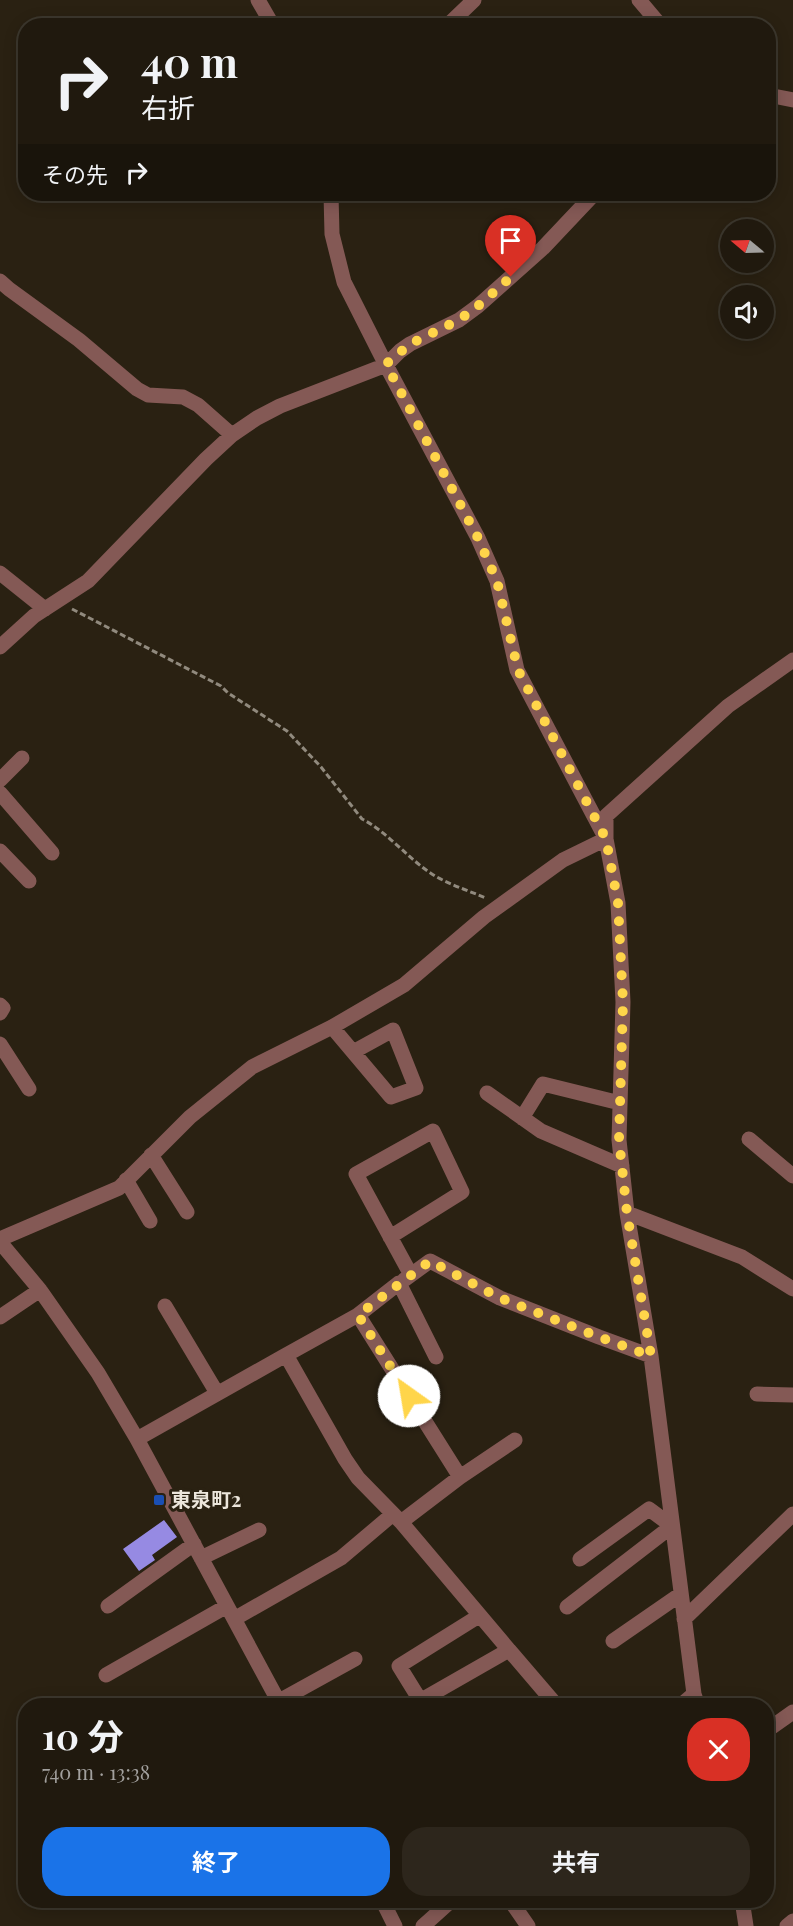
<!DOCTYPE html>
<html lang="ja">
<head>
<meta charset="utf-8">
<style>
  body { margin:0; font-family:"Playfair Display","Noto Sans JP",serif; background:#2d261c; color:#f1f3f6; height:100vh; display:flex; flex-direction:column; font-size:22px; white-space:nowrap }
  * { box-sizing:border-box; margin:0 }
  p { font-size:20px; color:#a2a09e }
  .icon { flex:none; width:33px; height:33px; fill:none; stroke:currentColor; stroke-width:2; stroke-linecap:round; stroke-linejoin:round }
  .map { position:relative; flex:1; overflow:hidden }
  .side { position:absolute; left:18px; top:1698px; width:756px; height:210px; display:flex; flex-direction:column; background:#20190e; border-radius:24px; box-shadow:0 3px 15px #0003,0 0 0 2px #3d382e }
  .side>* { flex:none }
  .banner { position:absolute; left:18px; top:18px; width:758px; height:183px; border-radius:24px; box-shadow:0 3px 15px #0003,0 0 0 2px #3d382e; background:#20190e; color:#f1f3f6; overflow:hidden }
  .needle { width:39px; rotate:289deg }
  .tools { position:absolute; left:720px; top:219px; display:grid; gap:12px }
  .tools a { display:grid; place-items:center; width:54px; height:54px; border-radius:50%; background:#20190e; box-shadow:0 3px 15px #0003,0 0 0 2px #3d382e; font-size:30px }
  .pin { position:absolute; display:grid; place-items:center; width:51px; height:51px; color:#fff; margin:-62px -26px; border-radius:50% 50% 50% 0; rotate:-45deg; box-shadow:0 0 6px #0007 }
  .pin .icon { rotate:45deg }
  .me { position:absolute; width:66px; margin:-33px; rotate:328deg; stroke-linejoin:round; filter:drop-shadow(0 0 4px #0008) }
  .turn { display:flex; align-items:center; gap:21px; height:126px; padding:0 24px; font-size:27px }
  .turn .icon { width:78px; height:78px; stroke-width:2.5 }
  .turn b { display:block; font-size:42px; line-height:51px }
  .then { display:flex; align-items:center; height:57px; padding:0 24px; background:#0003; gap:12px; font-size:22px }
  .round { display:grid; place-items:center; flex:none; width:63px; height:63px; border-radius:24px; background:#2d261c }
  .overview { display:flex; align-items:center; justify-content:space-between; height:102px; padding:0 24px }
  h1 { font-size:36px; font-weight:700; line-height:45px }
  .primary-button { display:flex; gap:12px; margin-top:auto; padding:12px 24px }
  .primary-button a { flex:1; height:69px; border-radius:24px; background:#1a73e8; color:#fff; font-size:24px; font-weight:700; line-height:69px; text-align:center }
  .primary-button a+a { background:#2d261c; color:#f1f3f6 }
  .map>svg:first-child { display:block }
  .building { fill:#968ae3 }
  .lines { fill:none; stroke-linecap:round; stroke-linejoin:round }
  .path { stroke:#918a7e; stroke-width:3; stroke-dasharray:6 3; stroke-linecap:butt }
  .minor { stroke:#845955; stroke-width:15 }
  .route { stroke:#ffd54a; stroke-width:10; stroke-dasharray:0 18 }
  .transit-dot { fill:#1a4fb4; stroke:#2a2112; stroke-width:2 }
  .labels { text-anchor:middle; stroke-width:6; stroke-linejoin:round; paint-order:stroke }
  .poi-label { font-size:20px; font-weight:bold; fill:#ece6dc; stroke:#2a2112; text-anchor:start }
</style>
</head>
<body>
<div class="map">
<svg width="793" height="1926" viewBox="0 0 793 1926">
  <rect width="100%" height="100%" fill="#2a2112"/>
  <path class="building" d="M164 1520 177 1537 152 1555 155 1560 139 1571 123 1549Z"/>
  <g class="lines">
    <path class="path" d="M72 609 221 686 228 693 287 731 321 767 362 819C389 833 409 860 435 876 451 885 469 891 486 898"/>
    <path class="minor" d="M258 0 273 26
      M639 0 661 26
      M447 26 474 0
      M768 95 793 100
      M331 194 332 234 344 282 386 365 478 538 497 581 517 670 606 839 618 903 623 1002 619 1140 627 1213 651 1356 694 1694 698 1706
      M0 281 9 289 79 340 137 389 148 395 183 397 198 405 232 435
      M0 573 45 609
      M0 647 34 616 88 581 206 459 232 435 257 418 280 406 386 365 400 351 410 344 459 320 478 306 543 248 594 194
      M0 780 22 758
      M0 793 52 853
      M0 851 29 881
      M0 1005 3 1008 0 1013
      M332 1027 391 1097 416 1088 393 1030 353 1052
      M0 1044 29 1089
      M487 1093 541 1131 622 1166
      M522 1118 543 1084 620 1103
      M749 1139 793 1176
      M151 1155 187 1212
      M126 1180 150 1221
      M627 1213 742 1257 793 1289
      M390 1237 462 1192 433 1131 356 1174 411 1275
      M0 1239 119 1188 190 1117 252 1067 332 1027 404 985 484 917 563 860 606 839V816L728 706 793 660
      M0 1242 40 1290 98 1373 137 1439 281 1706
      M404 1280 430 1261 500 1298 599 1337 651 1356
      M165 1306 217 1393
      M358 1315 286 1355 345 1459 358 1478 401 1522
      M0 1317 40 1290
      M436 1357 399 1283 358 1315 460 1477
      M757 1394 793 1395
      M137 1439 286 1355
      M201 1558 259 1530
      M108 1606 194 1544
      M567 1607 672 1526 649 1509 580 1559
      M234 1619 341 1558 393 1514
      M684 1619 793 1514
      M613 1641 681 1594
      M509 1650 401 1522 460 1477 515 1440
      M106 1675 227 1606
      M420 1700 399 1666 479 1616
      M279 1701 355 1659
      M411 1706 509 1650 557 1706
      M680 1706 694 1694
      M766 1731 793 1712
      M382 1900 395 1926
      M510 1900 528 1926
      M742 1900 746 1926
      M423 1926 452 1900
      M787 1926 793 1921"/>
  </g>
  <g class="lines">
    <path class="route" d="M409 1396 358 1315 430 1261 500 1298 599 1337 651 1356 627 1213 619 1140 623 1002 618 903 606 839 518 670 497 581 478 538 386 364 410 344 459 320 478 306 511 277"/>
  </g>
  <rect class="transit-dot" x="153" y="1494" width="12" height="12" rx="3"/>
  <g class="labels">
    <g class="poi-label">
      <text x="171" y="1507">東泉町2</text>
    </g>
  </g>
</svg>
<div class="tools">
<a><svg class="needle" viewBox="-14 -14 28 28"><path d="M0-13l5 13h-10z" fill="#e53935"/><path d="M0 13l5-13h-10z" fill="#a2a09e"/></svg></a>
<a><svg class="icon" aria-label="sound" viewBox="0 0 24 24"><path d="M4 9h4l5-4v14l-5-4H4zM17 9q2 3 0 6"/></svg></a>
</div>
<div class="pin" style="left:511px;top:277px;background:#d93025"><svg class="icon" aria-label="arrive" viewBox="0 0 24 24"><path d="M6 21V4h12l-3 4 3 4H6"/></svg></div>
<svg class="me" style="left:409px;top:1396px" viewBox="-20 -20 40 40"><circle r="19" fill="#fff"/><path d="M0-13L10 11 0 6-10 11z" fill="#ffd54a"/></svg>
<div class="banner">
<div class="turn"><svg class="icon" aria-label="right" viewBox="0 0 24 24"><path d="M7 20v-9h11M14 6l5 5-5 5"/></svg><div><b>40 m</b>右折</div></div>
<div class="then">その先<svg class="icon" aria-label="right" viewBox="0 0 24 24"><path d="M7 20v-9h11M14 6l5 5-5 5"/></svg></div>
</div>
<section class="side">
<div class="overview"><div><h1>10 分</h1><p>740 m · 13:38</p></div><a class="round" style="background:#d93025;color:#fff"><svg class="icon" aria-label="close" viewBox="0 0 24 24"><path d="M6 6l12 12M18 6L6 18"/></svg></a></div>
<div class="primary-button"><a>終了</a><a>共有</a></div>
</section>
</div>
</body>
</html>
